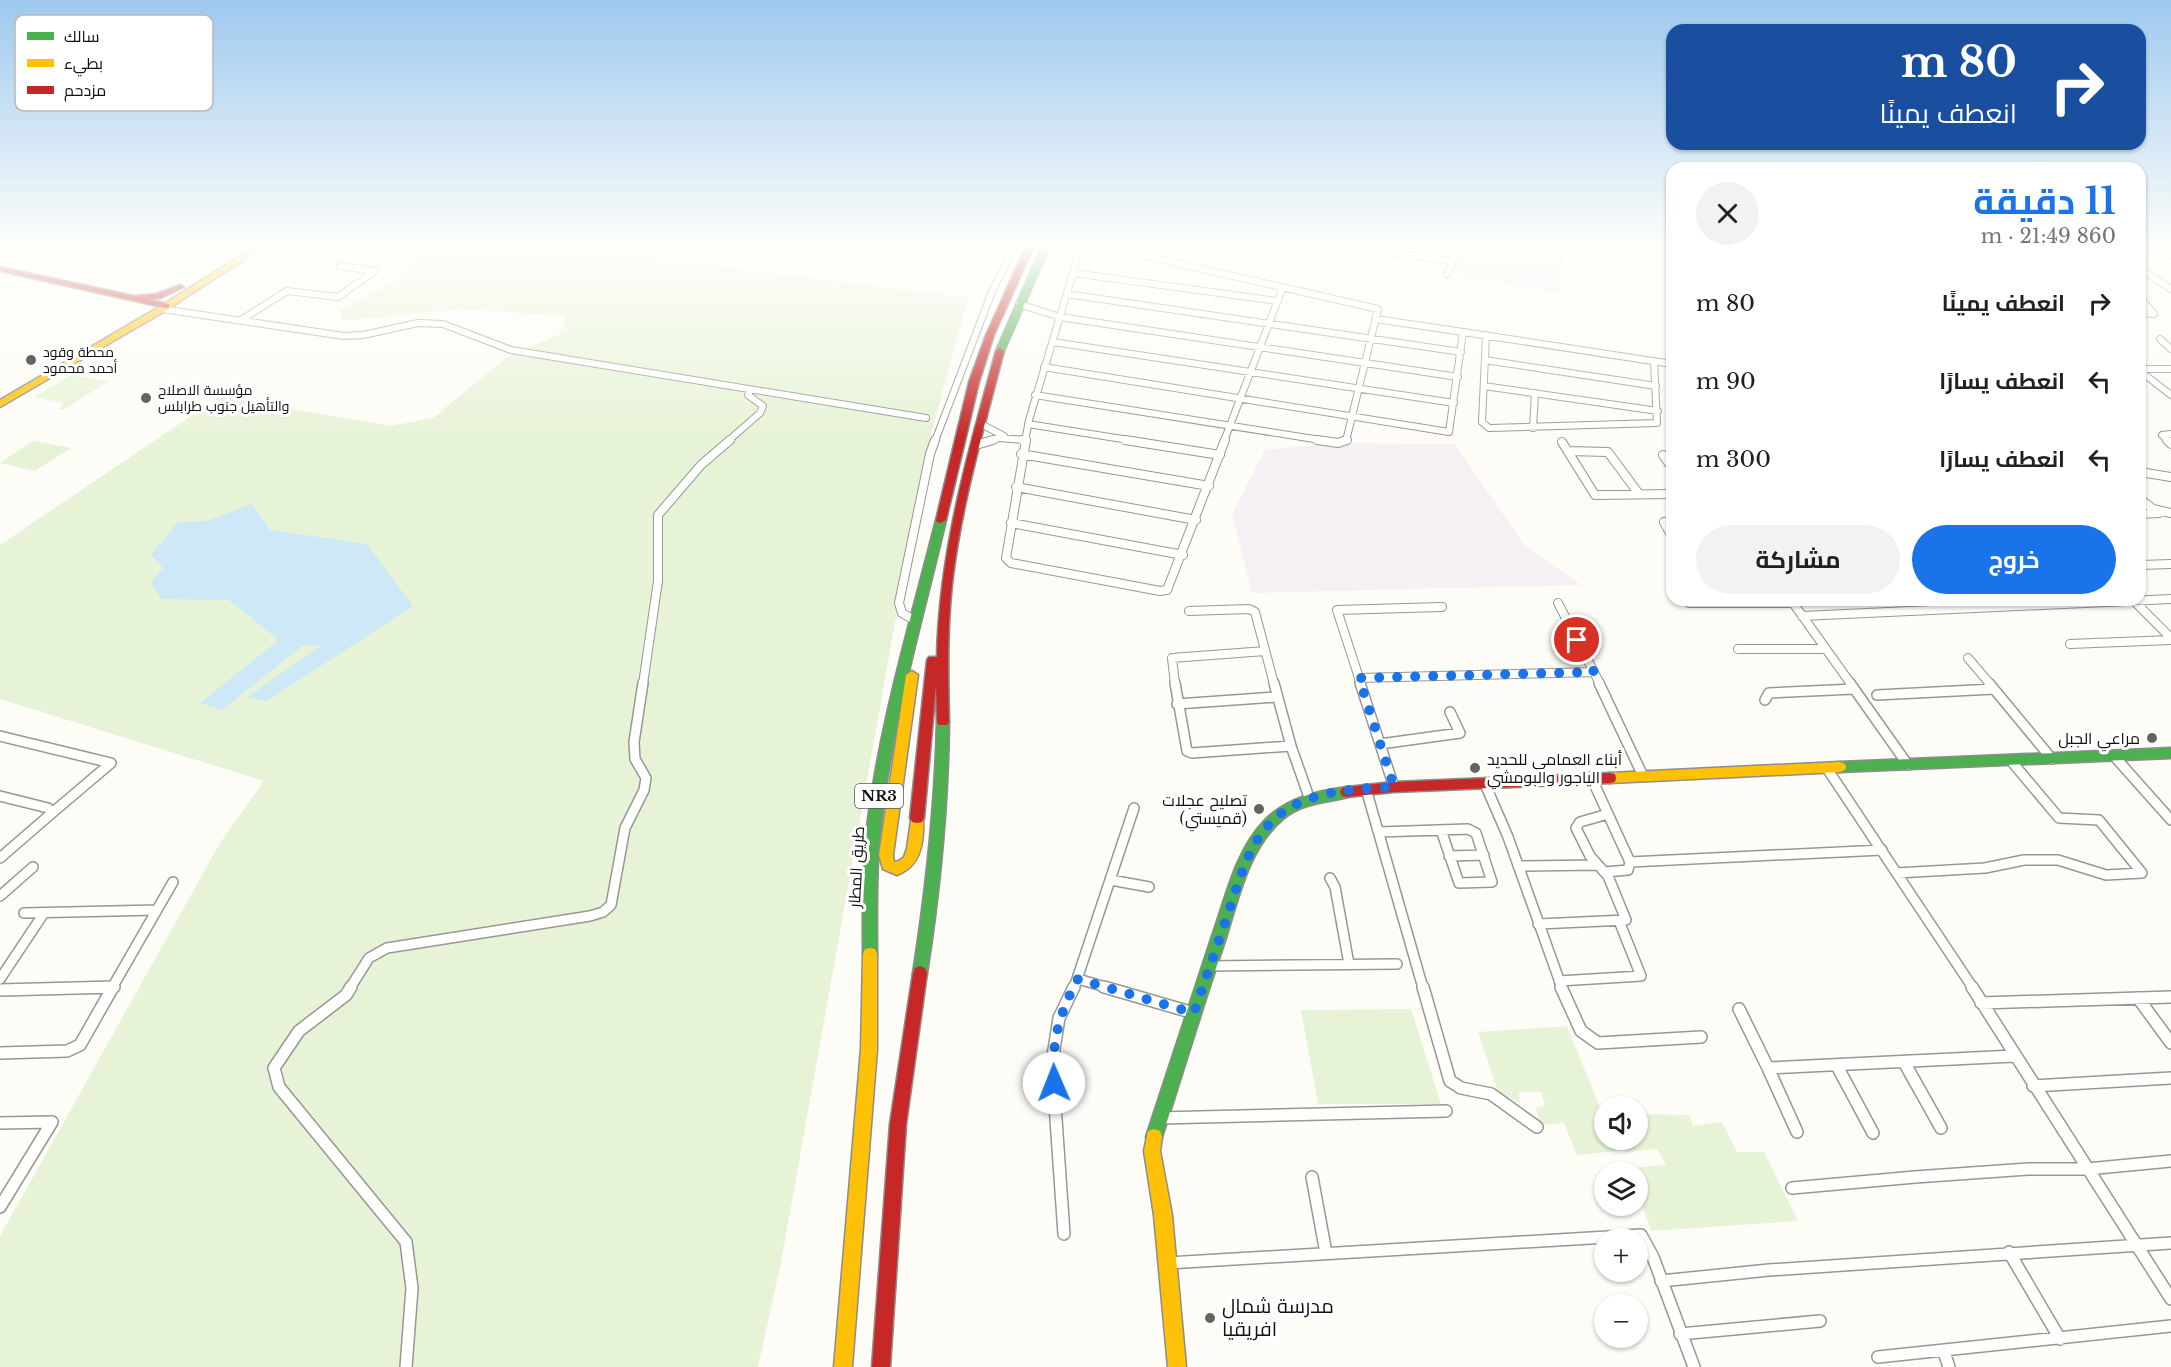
<!DOCTYPE html>
<html lang="ar">
<head>
<meta charset="utf-8">
<style>
  body { margin:0; font-family:"Libre Baskerville",Cairo,serif; background:#f2f2f2; color:#202124; direction:rtl; height:100vh; display:flex; flex-direction:column; font-size:22px; white-space:nowrap }
  * { box-sizing:border-box; margin:0 }
  p { font-size:20px; color:#757577 }
  .icon { flex:none; width:33px; height:33px; fill:none; stroke:currentColor; stroke-width:2; stroke-linecap:round; stroke-linejoin:round }
  .map { position:relative; flex:1; overflow:hidden; direction:ltr }
  .sheet { position:absolute; left:1666px; top:162px; width:480px; height:444px; display:flex; flex-direction:column; background:#fff; border-radius:18px; box-shadow:0 2px 4px #0004; direction:rtl }
  .sheet>* { flex:none }
  .hud { position:absolute; left:1666px; top:24px; width:480px; height:126px; border-radius:18px; box-shadow:0 2px 4px #0004; direction:rtl; background:#1a4fa0; color:#fff; overflow:hidden }
  .buttons { position:absolute; left:1594px; top:1096px; display:grid; gap:12px }
  .buttons a { display:grid; place-items:center; width:54px; height:54px; border-radius:50%; background:#fff; box-shadow:0 2px 4px #0004; font-size:30px }
  .pin { position:absolute; display:grid; place-items:center; width:51px; height:51px; color:#fff; margin:-26px; border:3px solid #fff; border-radius:50%; box-shadow:0 2px 6px #0007 }
  .me { position:absolute; width:66px; margin:-33px; rotate:359deg; stroke-linejoin:round; filter:drop-shadow(0 0 4px #0008) }
  .turn { display:flex; align-items:center; gap:21px; height:126px; padding:0 30px; font-size:27px }
  .turn .icon { width:78px; height:78px; stroke-width:2.5 }
  .turn b { display:block; font-size:42px; line-height:51px }
  .round { display:grid; place-items:center; flex:none; width:63px; height:63px; border-radius:32px; background:#f2f2f2 }
  .overview { display:flex; align-items:center; justify-content:space-between; height:102px; padding:0 30px }
  h1 { font-size:36px; font-weight:700; line-height:45px; color:#1a73e8 }
  .primary-button { display:flex; gap:12px; margin-top:auto; padding:12px 30px }
  .primary-button a { flex:1; height:69px; border-radius:36px; background:#1a73e8; color:#fff; font-size:24px; font-weight:700; line-height:69px; text-align:center }
  .primary-button a+a { background:#f2f2f2; color:#202124 }
  ul { padding:0; list-style:none }
  li { display:flex; align-items:center; gap:18px; height:78px; padding:0 30px }
  li div { flex:1 }
  li b { display:block; font-size:22px }
  li em { font-style:normal }
  .map>svg:first-child { display:block }
  .industrial { fill:#f5f0f3 }
  .green { fill:#e7f3d7 }
  .water { fill:#cde8f7 }
  .lines { fill:none; stroke-linecap:round; stroke-linejoin:round }
  .street-far3-casing { stroke:#979795; stroke-width:8 }
  .street-far2-casing { stroke:#979795; stroke-width:10 }
  .street-far1-casing { stroke:#979795; stroke-width:12 }
  .street-casing { stroke:#979795; stroke-width:14 }
  .fast-casing { stroke:#8e8d8b; stroke-width:3 }
  .slow-casing { stroke:#8e8d8b; stroke-width:3 }
  .jam-casing { stroke:#8e8d8b; stroke-width:3 }
  .street-far3 { stroke:#fffffe; stroke-width:6 }
  .street-far2 { stroke:#fffffe; stroke-width:8 }
  .street-far1 { stroke:#fffffe; stroke-width:9 }
  .street { stroke:#fffffe; stroke-width:11 }
  .fast { fill:#4caf50; fill-rule:evenodd }
  .slow { fill:#ffc107; fill-rule:evenodd }
  .jam { fill:#c62828; fill-rule:evenodd }
  .route { stroke:#1a73e8; stroke-width:10; stroke-dasharray:0 18 }
  .poi-dot { fill:#646362; stroke:#fff; stroke-width:2 }
  .labels { text-anchor:middle; stroke-width:6; stroke-linejoin:round; paint-order:stroke }
  .far-poi-label { font-size:14px; fill:#111; stroke:#fff; text-anchor:start }
  .shield { fill:#fff; stroke:#585858; stroke-width:1.5 }
  .shield-label { font-size:15px; font-weight:bold; fill:#111 }
  .poi-label { font-size:16px; fill:#111; stroke:#fff; text-anchor:end }
  .street-label { font-size:16px; fill:#111; stroke:#fff }
  .near-poi-label { font-size:20px; fill:#111; stroke:#fff; text-anchor:start }
  .key { fill:#fff; stroke:#b8b8b8; stroke-width:1.5 }
  .key-label { font-size:16px; fill:#111 }
</style>
</head>
<body>
<div class="map">
<svg width="2171" height="1367" viewBox="0 0 2171 1367">
  <rect width="100%" height="100%" fill="#fdfcf7"/>
  <path class="industrial" d="M1462 246H1565L1559 293 1454 275Z
    M1338 443 1455 444 1524 545 1581 585 1252 593 1232 514 1265 450Z"/>
  <path class="green" d="M444 246H599L645 257 968 298 924 460 781 1263 758 1367H0V1236L220 843 264 781 0 699V545L219 397 391 426 433 418 507 357 560 334 566 316 461 309 341 321 340 311 395 281 424 255Z
    M71 375 109 381 63 410 58 409 64 403 34 397Z
    M33 441 71 448 35 471 0 463Z
    M1411 1009 1441 1104H1318L1301 1010Z
    M1567 1026 1605 1120V1140H1613L1617 1151 1577 1155 1564 1123 1541 1125 1536 1108 1545 1106 1541 1092H1519L1520 1103 1499 1094 1478 1032Z
    M1638 1114 1689 1115 1693 1126 1722 1122 1737 1152H1764L1798 1221 1651 1231 1638 1193V1173H1631L1629 1168 1666 1165 1657 1149 1625 1152 1621 1140H1638Z"/>
  <path class="water" d="M252 504 270 530 367 544 413 606 267 701 247 697 322 645 302 646 222 710 200 703 279 640 229 600 162 599 151 583 163 568 151 555 178 522 207 521Z"/>
  <g class="lines">
    <defs>
      <path id="street-far3" d="M1101 246 1378 309 1346 441
        M2148 246 2160 254 2171 255
        M1365 249 1451 261
        M2140 269 2171 289
        M1073 273 1278 301
        M1447 274 1459 246
        M1067 294 1461 352
        M2140 298 2154 314 2140 313
        M1019 304 1060 317 1458 377
        M162 309 344 336 363 335 418 323 443 324 511 350 926 418
        M241 320 287 291 338 297 375 271 340 266
        M1463 332 1672 364
        M1486 335 1482 422 1489 428 1657 423 1654 361
        M2160 339 2171 349
        M1053 342 1454 403
        M1485 360 1656 386
        M1044 367 1449 432 1463 332 1376 319
        M2140 369H2171
        M2140 371 2171 395
        M1484 386 1658 411
        M1035 395 1327 441
        M981 424 1004 436
        M1028 424 1135 441
        M1533 428 1535 393
        M728 441 760 413 763 406 748 395 750 390
        M935 441 993 289 1015 246
        M988 441 999 438 1025 440
        M1025 441 1029 420 1081 246
        M1224 441 1283 287
        M2168 441 2162 435 2171 434"/>
      <path id="street-far2" d="M1022 440H1025
        M1026 440 1006 558 1011 563 1160 591 1167 590 1225 440
        M1125 440 1220 455
        M1317 440 1338 443 1347 440
        M2167 440 2171 444
        M1562 442 1595 495 1672 494
        M976 445 993 440
        M1568 451 1608 452 1639 494
        M1021 454 1209 486
        M1663 455 1672 468
        M2140 472 2171 477
        M1016 487 1196 520
        M2140 499 2153 509 2171 513
        M2140 514 2159 513
        M1672 521 1664 522 1672 537
        M1011 523 1183 555
        M2140 565 2171 564
        M1791 600 1851 684
        M2133 600 2171 638
        M1558 603 1600 684
        M1689 603H1792
        M1189 611 1249 609 1255 612 1274 684
        M1802 616 2171 599
        M916 621 902 613 899 603 930 454 935 440
        M2070 644 2171 640
        M1738 649H1826
        M1968 658 1990 684
        M1359 678 1594 672
        M643 684 658 581V515L701 465 730 440
        M1175 684 1172 658 1265 651
        M1361 684 1337 610 1442 607"/>
      <path id="street-far1" d="M1175 683 1187 751 1192 753 1291 746
        M1274 683 1291 746 1310 800
        M1360 683 1394 787
        M1599 683 1643 776
        M1850 683 1908 765
        M1989 683 2052 759
        M1877 695 1994 689
        M1765 700 1769 693 1854 689
        M1177 704 1277 697
        M0 736 111 763 52 813
        M1380 744 1460 733 1450 712
        M2114 756 2171 820
        M1828 770 1973 988
        M1591 777 1630 862 1882 850
        M1485 784 1508 837 1562 988
        M1366 789 1423 988
        M0 796 48 808 52 813 0 858
        M1379 832 1468 829 1476 833 1492 882 1459 883 1441 830
        M1449 856 1484 855
        M1518 866 1598 865
        M1605 872 1628 870 1630 862
        M1897 873 1985 868 2024 860H2058L2106 875 2142 873 2099 820 2059 818 2012 762
        M1330 878 1335 887 1349 964
        M1111 880 1149 887
        M0 896 33 867
        M24 913 157 910
        M1538 924 1626 920 1608 876 1590 856 1576 828 1580 822 1608 814
        M1209 966 1397 964
        M0 979 44 913
        M1078 979 1109 988
        M1559 981 1641 976 1619 921
        M74 988 114 987
        M112 988 173 882
        M350 988 369 958 387 948 590 916 603 912 611 905 625 828 644 790 646 778 635 759 634 742 643 683
        M1074 988 1134 808"/>
      <path id="street" d="M351 987 346 995 299 1031 274 1068 279 1087 406 1242 412 1288 406 1367
        M1104 987 1194 1013
        M1423 987 1450 1081 1461 1088 1491 1094 1537 1127
        M1561 987 1581 1031 1598 1043 1701 1037
        M1972 987 2171 1299
        M0 990 114 987
        M2138 998 2171 1043
        M1981 1003 2171 997
        M1739 1009 1768 1068 2014 1056
        M0 1053 67 1051 80 1045 113 987
        M1904 1062 1941 1128
        M1837 1066 1873 1133
        M1768 1068 1797 1132
        M2033 1086 2171 1078
        M1160 1118 1446 1111
        M0 1123 52 1122
        M1312 1177 1326 1253
        M1792 1188 1915 1177 2028 1169H2087L2171 1161
        M0 1207 52 1122
        M1064 1234 1052 1062 1059 1018 1074 987
        M2009 1252 2060 1339
        M1168 1263 1641 1235 1653 1257 1694 1367
        M1661 1281 1769 1270 2171 1243
        M1680 1334 1820 1321
        M1944 1352 1949 1367
        M1878 1357 2171 1326"/>
      <path id="fast" d="M1042 246H1050L1004 351 997 353 996 351Z
        M941 517 946 520C921 627 888 735 879 845 876 881 877 918 877 954L875 959 870 960 865 959 863 954C863 918 862 881 865 845 876 735 909 627 936 520Z
        M943 717 947 719 949 722C948 806 940 890 927 973L925 978 920 980 915 978 913 973C926 890 935 806 937 722L939 719Z
        M2171 748V758L1840 772 1835 770 1834 767 1835 764 1840 762Z
        M1347 787 1352 788 1354 792 1352 796C1328 803 1303 802 1283 819 1246 850 1237 907 1222 950 1201 1012 1182 1075 1162 1137L1160 1143 1154 1145 1148 1143 1146 1137C1168 1069 1190 1001 1213 933 1226 896 1236 850 1264 821 1286 798 1317 791 1347 787Z"/>
      <path id="slow" d="M256 246H265L165 311 0 407V400L159 307Z
        M912 671 918 675 893 855 894 862 899 861 904 857 907 848 912 814 917 813 922 814C924 820 923 826 923 833 922 852 916 868 897 875L883 869 879 855 906 675Z
        M1840 762 1845 764 1846 767 1845 770 1840 772 1610 783 1605 782 1604 778 1605 774 1610 773Z
        M870 948 875 949 877 954V1049L852 1367H834L861 1049 863 954 865 949Z
        M1154 1129 1160 1131 1162 1137 1160 1151 1172 1215 1186 1367H1168L1154 1215 1144 1151 1148 1131Z"/>
      <path id="jam" d="M1026 246H1034L994 335 979 382 946 520 941 523 937 522 936 520 969 382 986 335Z
        M0 267 134 296 156 294 180 285 184 287 161 298 149 300 169 304V308H166L0 271Z
        M1000 348 1004 351C984 428 961 505 952 584 947 630 948 676 949 722L947 725H939L937 722 936 685 924 818 922 822 917 823 912 822 910 818 927 660 929 657H937C939 552 968 452 996 351Z
        M1610 773 1615 774 1616 778 1615 782 1610 783 1394 792 1347 797 1342 796 1340 792 1342 788 1347 787 1394 782Z
        M920 966 925 968 927 973 906 1124 890 1367H872L890 1124 913 973 915 968Z"/>
    </defs>
    <use href="#street-far3" class="street-far3-casing"/>
    <use href="#street-far2" class="street-far2-casing"/>
    <use href="#street-far1" class="street-far1-casing"/>
    <use href="#street" class="street-casing"/>
    <use href="#fast" class="fast-casing"/>
    <use href="#slow" class="slow-casing"/>
    <use href="#jam" class="jam-casing"/>
    <use href="#street-far3" class="street-far3"/>
    <use href="#street-far2" class="street-far2"/>
    <use href="#street-far1" class="street-far1"/>
    <use href="#street" class="street"/>
    <use href="#fast" class="fast"/>
    <use href="#slow" class="slow"/>
    <use href="#jam" class="jam"/>
  </g>
  <linearGradient id="sky" x2="0" y2="1"><stop stop-color="#9dc9ee"/><stop offset="0.56" stop-color="#fefefb"/><stop offset="1" stop-color="#fefefb" stop-opacity="0"/></linearGradient>
  <rect width="2171" height="437" fill="url(#sky)"/>
  <g class="lines">
    <path class="route" d="M1054 1083C1051 1044 1059 1013 1078 979L1194 1013C1205 980 1216 949 1227 917 1240 879 1250 833 1286 810 1317 790 1358 789 1394 787L1359 678 1594 672 1577 640"/>
  </g>
  <g class="poi-dot">
    <circle cx="31" cy="360" r="6"/>
    <circle cx="146" cy="398" r="6"/>
    <circle cx="2152" cy="738" r="6"/>
    <circle cx="1475" cy="768" r="6"/>
    <circle cx="1259" cy="809" r="6"/>
    <circle cx="1210" cy="1318" r="6"/>
  </g>
  <g class="labels">
    <g class="far-poi-label">
      <text x="43" y="357">محطة وقود<tspan x="43" dy="16">أحمد محمود</tspan></text>
      <text x="158" y="395">مؤسسة الاصلاح<tspan x="158" dy="16">والتأهيل جنوب طرابلس</tspan></text>
    </g>
    <rect class="shield" x="855" y="784" width="48" height="24" rx="4.5"/>
    <g class="shield-label">
      <text x="879" y="801">NR3</text>
    </g>
    <g class="poi-label">
      <text x="2140" y="744">مراعي الجبل</text>
      <text x="1487" y="765" text-anchor="start">أبناء العمامي للحديد<tspan x="1487" dy="18">الياجور والبومشي</tspan></text>
      <text x="1247" y="806">تصليح عجلات<tspan x="1247" dy="18">(قميستي)</tspan></text>
    </g>
    <g class="street-label">
      <text transform="translate(856 867) rotate(-87)" y="6">طريق المطار</text>
    </g>
    <g class="near-poi-label">
      <text x="1222" y="1313">مدرسة شمال<tspan x="1222" dy="23">افريقيا</tspan></text>
    </g>
  </g>
  <rect x="15" y="15" width="198" height="96" rx="9" class="key"/>
  <rect x="27" y="32" width="27" height="8" fill="#4caf50"/>
  <rect x="27" y="59" width="27" height="8" fill="#ffc107"/>
  <rect x="27" y="86" width="27" height="8" fill="#c62828"/>
  <g class="key-label">
    <text x="64" y="42">سالك</text>
    <text x="64" y="69">بطيء</text>
    <text x="64" y="96">مزدحم</text>
  </g>
</svg>
<div class="buttons">
<a><svg class="icon" aria-label="sound" viewBox="0 0 24 24"><path d="M4 9h4l5-4v14l-5-4H4zM17 9q2 3 0 6"/></svg></a>
<a><svg class="icon" aria-label="layers" viewBox="0 0 24 24"><path d="M12 4l9 5-9 5-9-5zM3 14l9 5 9-5"/></svg></a>
<a>+</a>
<a>−</a>
</div>
<div class="pin" style="left:1577px;top:640px;background:#d93025"><svg class="icon" aria-label="arrive" viewBox="0 0 24 24"><path d="M6 21V4h12l-3 4 3 4H6"/></svg></div>
<svg class="me" style="left:1054px;top:1083px" viewBox="-20 -20 40 40"><circle r="19" fill="#fff"/><path d="M0-13L10 11 0 6-10 11z" fill="#1a73e8"/></svg>
<div class="hud">
<div class="turn"><svg class="icon" aria-label="right" viewBox="0 0 24 24"><path d="M7 20v-9h11M14 6l5 5-5 5"/></svg><div><b>80 m</b>انعطف يمينًا</div></div>
</div>
<section class="sheet">
<div class="overview"><div><h1>11 دقيقة</h1><p>860 m · 21:49</p></div><a class="round"><svg class="icon" aria-label="close" viewBox="0 0 24 24"><path d="M6 6l12 12M18 6L6 18"/></svg></a></div>
<ul>
<li><svg class="icon" aria-label="right" viewBox="0 0 24 24"><path d="M7 20v-9h11M14 6l5 5-5 5"/></svg><div><b>انعطف يمينًا</b></div><em>80 m</em></li>
<li><svg class="icon" aria-label="left" viewBox="0 0 24 24"><path d="M17 20v-9H6M10 6l-5 5 5 5"/></svg><div><b>انعطف يسارًا</b></div><em>90 m</em></li>
<li><svg class="icon" aria-label="left" viewBox="0 0 24 24"><path d="M17 20v-9H6M10 6l-5 5 5 5"/></svg><div><b>انعطف يسارًا</b></div><em>300 m</em></li>
</ul>
<div class="primary-button"><a>خروج</a><a>مشاركة</a></div>
</section>
</div>
</body>
</html>
